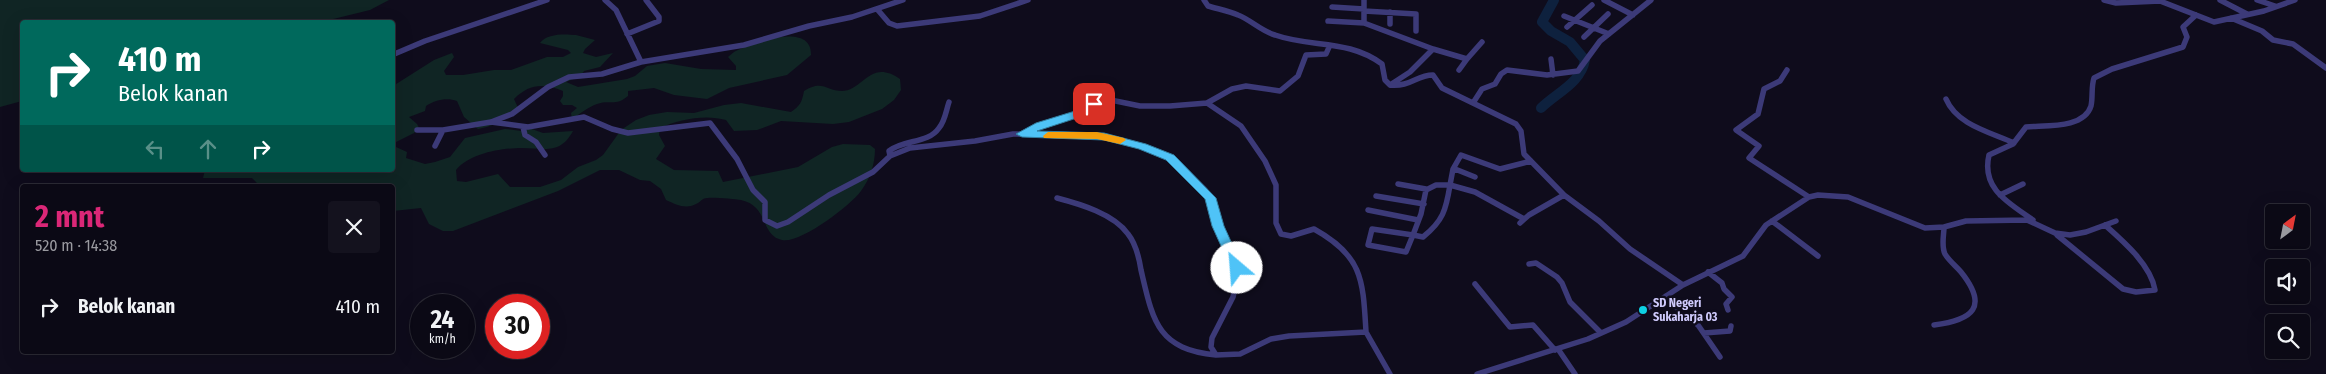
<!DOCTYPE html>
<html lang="id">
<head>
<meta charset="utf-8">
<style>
  body { margin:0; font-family:"Fira Sans Condensed",sans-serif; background:#14121e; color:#f1f3f6; height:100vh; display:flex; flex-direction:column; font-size:19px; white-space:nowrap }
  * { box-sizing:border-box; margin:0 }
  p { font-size:16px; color:#9a9aa0 }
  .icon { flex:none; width:28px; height:28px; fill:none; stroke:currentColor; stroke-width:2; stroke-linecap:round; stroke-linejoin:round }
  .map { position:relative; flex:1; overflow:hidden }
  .details { position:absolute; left:20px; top:184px; width:375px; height:170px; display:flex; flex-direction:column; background:#0b0915; border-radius:5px; box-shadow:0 5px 20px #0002,0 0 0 1px #2b2a34 }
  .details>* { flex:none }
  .hud { position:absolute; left:20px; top:20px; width:375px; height:152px; border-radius:5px; box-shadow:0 5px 20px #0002,0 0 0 1px #2b2a34; background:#00695c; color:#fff; overflow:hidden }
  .needle { width:32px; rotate:32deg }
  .controls { position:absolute; left:2265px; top:204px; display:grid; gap:10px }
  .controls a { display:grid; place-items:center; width:45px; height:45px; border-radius:5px; background:#0b0915; box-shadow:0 5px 20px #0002,0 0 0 1px #2b2a34; font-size:25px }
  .speed { position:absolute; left:410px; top:294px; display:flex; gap:10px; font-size:25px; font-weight:700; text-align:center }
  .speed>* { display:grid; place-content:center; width:65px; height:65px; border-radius:50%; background:#0b0915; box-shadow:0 5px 20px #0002,0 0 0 1px #2b2a34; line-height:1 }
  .speed small { font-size:12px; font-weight:400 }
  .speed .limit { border:8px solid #d22; background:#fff; color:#111 }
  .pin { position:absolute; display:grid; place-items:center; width:42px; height:42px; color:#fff; margin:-21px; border-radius:10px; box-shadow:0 2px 8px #0006 }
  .me { position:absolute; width:55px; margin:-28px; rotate:333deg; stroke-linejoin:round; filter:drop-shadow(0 0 4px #0008) }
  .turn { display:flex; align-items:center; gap:18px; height:105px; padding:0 15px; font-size:22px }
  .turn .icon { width:65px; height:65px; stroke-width:2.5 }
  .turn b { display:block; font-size:35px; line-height:42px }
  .lanes { display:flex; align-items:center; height:48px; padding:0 15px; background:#0003; justify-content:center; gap:25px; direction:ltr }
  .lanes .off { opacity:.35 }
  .round { display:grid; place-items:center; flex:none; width:52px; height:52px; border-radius:5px; background:#14121e }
  .overview { display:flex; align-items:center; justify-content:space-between; height:85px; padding:0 15px }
  h1 { font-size:30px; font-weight:700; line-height:38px; color:#db2777 }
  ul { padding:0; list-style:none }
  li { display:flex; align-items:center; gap:15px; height:75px; padding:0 15px }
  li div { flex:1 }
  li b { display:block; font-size:19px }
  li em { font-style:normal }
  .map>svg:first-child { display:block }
  .green { fill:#102524 }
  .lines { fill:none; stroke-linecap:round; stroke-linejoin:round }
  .river { stroke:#0e213e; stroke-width:10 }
  .street { stroke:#3c3a78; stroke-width:5.5 }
  .route { fill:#4fc3f7; stroke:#337fa1 }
  .slow { fill:#f59e0b }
  .poi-dot { fill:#0ed1e4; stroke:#0f0c1c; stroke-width:2 }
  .labels { text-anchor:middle; stroke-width:5; stroke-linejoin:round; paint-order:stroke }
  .poi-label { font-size:12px; font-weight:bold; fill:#cfcafc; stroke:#0f0c1c; text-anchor:start }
</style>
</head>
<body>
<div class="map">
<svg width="2326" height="374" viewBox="0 0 2326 374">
  <rect width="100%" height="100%" fill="#0f0c1c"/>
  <path class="green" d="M0 0H389L370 10 321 22H257L256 20 247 22H22V101L0 107Z
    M576 35 595 40 585 49 583 53 596 57 613 53 600 67 584 71 581 76 566 82 578 87 627 79 635 76 647 66 665 63 701 69 736 70V66L728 57 734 52C749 44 812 20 811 55L787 75 729 88 707 99 674 95 654 88 628 91V96C615 107 610 99 597 104 588 107 580 114 572 119L571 113 577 108 572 105H563L560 101 563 96V91C543 83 529 84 514 99L519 110C506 119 494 126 478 129L464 117 457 101C447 97 435 100 426 106L425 111 409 117 417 124 419 128 414 133 396 142V147L407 152 406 158 425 164 435 162 450 157 465 138 505 129 522 131 529 128 543 133 573 131C560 155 545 148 522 148 502 148 470 153 456 170L457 181 466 182 498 174 510 187H540L561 180 578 167 596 160 603 155 621 130 636 120 649 115 667 112 694 113 724 105 741 103 791 112C800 106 802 102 804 91 822 79 827 91 842 91 863 91 870 58 900 79L901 90 894 100 882 109 849 122 833 124 781 121 757 130 734 131 726 120C706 114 679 119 660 128L659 135 665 146 656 159 674 170 718 171 723 182 798 167 832 147 843 144 870 145 875 149C875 164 870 179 861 191 850 206 800 244 782 240 760 235 769 206 741 200 735 199 713 197 707 198 703 198 701 201 698 203 686 210 677 205 666 200L661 189 650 181 640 180 619 170H600L558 191 453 231H443L429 224 421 208 393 211 392 186H260L252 178H203L205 170H392L393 86 434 60 452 53 454 57 444 71 446 75H463L494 70H511L547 57H563L571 53 568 50 540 43C547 33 565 34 576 35Z"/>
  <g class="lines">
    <path class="river" d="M1541 108C1556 93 1581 83 1585 60L1570 42 1551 31 1542 22 1554 0"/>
    <path class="street" d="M605 0 616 10 641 62
      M1204 0 1208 6C1218 9 1229 11 1238 15 1251 20 1261 31 1275 35 1312 48 1348 39 1382 64L1385 80 1390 85C1411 87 1416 75 1433 75L1442 88 1516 124 1521 131 1524 154 1564 195 1599 221 1630 249 1683 285 1626 322 1588 339 1477 374
      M1364 0V23L1433 49
      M1604 0 1633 15
      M2104 0 2116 3 2160 1 2214 22 2264 11 2295 0
      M2220 0 2247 14
      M2257 0 2275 6
      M1332 7 1364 9
      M877 9 889 23 897 26 980 16 1028 0
      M1364 11 1416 14V31
      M1390 12V24
      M1564 16 1609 34
      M2231 18 2262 31 2273 40 2293 44 2326 68
      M1328 21 1364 23
      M1567 27 1592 5
      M627 34 659 21V17L646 0
      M1584 37 1608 14
      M392 55 425 41 547 0
      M1551 59 1553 75
      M1459 70 1467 59
      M1787 70 1780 81 1764 89 1758 114 1736 130 1759 146 1749 158 1809 197
      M1390 85 1410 72 1433 49 1467 59 1482 42
      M1946 99C1957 125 1990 132 2014 143
      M1207 103 1241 126 1265 161 1276 185V223L1281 234 1291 236 1314 229C1363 256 1363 280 1366 332
      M1473 103 1482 89 1495 84 1501 74 1507 70 1547 75 1578 71 1600 41 1651 0
      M491 122 528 127 584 117 612 129 628 133 710 123 737 159 753 190 765 202V220L777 226 788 222 829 195 873 172 890 156 910 148 975 141 1013 134 1097 136 1128 142 1170 157 1205 190 1213 202 1218 226 1235 263 1238 277 1233 297 1212 338 1211 347 1216 355 1240 354 1271 339 1289 336 1366 332 1390 374
      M523 127 525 135 536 142 545 155
      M417 130H443L491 122 512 114 548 87 569 77 602 74 641 62 744 45 809 26 852 17 903 0
      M1023 133 1040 125 1079 114 1101 98 1140 106H1170L1207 103 1232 89 1246 86 1280 91 1298 76 1306 55 1326 54 1330 45
      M435 146 443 130
      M890 156 889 151C904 139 928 144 939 128 945 121 946 111 949 102
      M1455 169 1475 177
      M1398 184 1426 189
      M1450 185 1475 192 1524 219
      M1450 185 1453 169 1461 155 1500 169 1531 161
      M2000 195 2023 184
      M1376 196 1424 204
      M1057 198C1080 204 1114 214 1128 234 1136 244 1139 257 1141 270 1153 321 1157 349 1216 355
      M1368 210 1418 220
      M2033 220C2009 203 1981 189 1989 155L2013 144 2026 127C2045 125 2084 129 2091 106 2093 97 2091 87 2094 78L2112 69 2183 47 2187 37 2183 27 2196 15
      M1772 221 1818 256
      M1520 223 1529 215 1564 195
      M1372 229 1413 235 1406 252 1368 245Z
      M1413 235 1423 237C1443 221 1446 210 1450 185
      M1413 235 1421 214 1426 190 1436 185H1450
      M2057 235 2123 289 2136 292 2155 290C2151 265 2123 241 2105 225
      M1529 264 1536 263 1557 277 1562 283 1570 302 1601 333
      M1708 272 1722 283 1724 289 1732 297 1726 304 1728 310
      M1475 284 1510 327 1533 325 1555 350
      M1683 285 1743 256 1766 225 1809 197 1818 195 1848 197 1925 228 1944 227 1966 221 2027 220 2055 233 2070 235 2086 232 2116 221
      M1666 296 1682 313 1698 325 1720 357
      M1934 325C1973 320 1989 307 1961 272 1956 266 1949 261 1945 254 1941 246 1944 235 1944 227
      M1704 333 1730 331 1731 326
      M1558 349 1575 374"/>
  </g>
  <path class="route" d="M1094 100 1098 101V106L1083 116 1037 131 1104 133 1146 144 1174 155 1216 198 1224 226 1243 268 1241 271H1233L1231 268 1212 226 1205 199 1166 160 1139 149 1104 140 1022 137 1016 134 1036 123 1075 111Z"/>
  <path class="slow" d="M1048 132H1097L1124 138 1126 140 1120 144 1097 139 1044 138 1043 136Z"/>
  <circle class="poi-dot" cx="1643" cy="310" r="5"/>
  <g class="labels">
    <g class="poi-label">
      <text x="1653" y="307">SD Negeri<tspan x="1653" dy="14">Sukaharja 03</tspan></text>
    </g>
  </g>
</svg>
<div class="controls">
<a><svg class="needle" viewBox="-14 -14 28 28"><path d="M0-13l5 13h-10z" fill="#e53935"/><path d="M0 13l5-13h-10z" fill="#9a9aa0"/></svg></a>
<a><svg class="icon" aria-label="sound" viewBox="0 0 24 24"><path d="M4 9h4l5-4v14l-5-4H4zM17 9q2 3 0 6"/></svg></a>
<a><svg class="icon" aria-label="search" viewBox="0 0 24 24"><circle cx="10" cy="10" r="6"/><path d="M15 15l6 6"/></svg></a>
</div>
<div class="speed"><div>24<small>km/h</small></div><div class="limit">30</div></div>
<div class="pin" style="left:1094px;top:104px;background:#d93025"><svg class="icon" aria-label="arrive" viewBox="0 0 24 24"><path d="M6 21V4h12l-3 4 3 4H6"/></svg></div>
<svg class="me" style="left:1237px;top:268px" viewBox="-20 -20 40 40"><circle r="19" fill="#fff"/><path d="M0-13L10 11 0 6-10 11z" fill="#4fc3f7"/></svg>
<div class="hud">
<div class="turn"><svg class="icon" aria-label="right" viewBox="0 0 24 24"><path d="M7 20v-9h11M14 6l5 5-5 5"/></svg><div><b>410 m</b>Belok kanan</div></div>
<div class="lanes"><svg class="icon off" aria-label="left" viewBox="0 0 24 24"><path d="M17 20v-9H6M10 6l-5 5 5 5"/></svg><svg class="icon off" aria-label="ahead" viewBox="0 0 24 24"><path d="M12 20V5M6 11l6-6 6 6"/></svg><svg class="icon" aria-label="right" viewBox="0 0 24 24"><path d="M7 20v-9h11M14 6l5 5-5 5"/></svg></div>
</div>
<section class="details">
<div class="overview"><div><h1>2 mnt</h1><p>520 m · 14:38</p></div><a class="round"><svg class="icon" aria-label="close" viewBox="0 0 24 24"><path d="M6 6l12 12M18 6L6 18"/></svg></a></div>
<ul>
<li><svg class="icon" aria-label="right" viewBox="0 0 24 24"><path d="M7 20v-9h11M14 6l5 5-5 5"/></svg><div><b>Belok kanan</b></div><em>410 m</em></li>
</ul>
</section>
</div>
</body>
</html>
